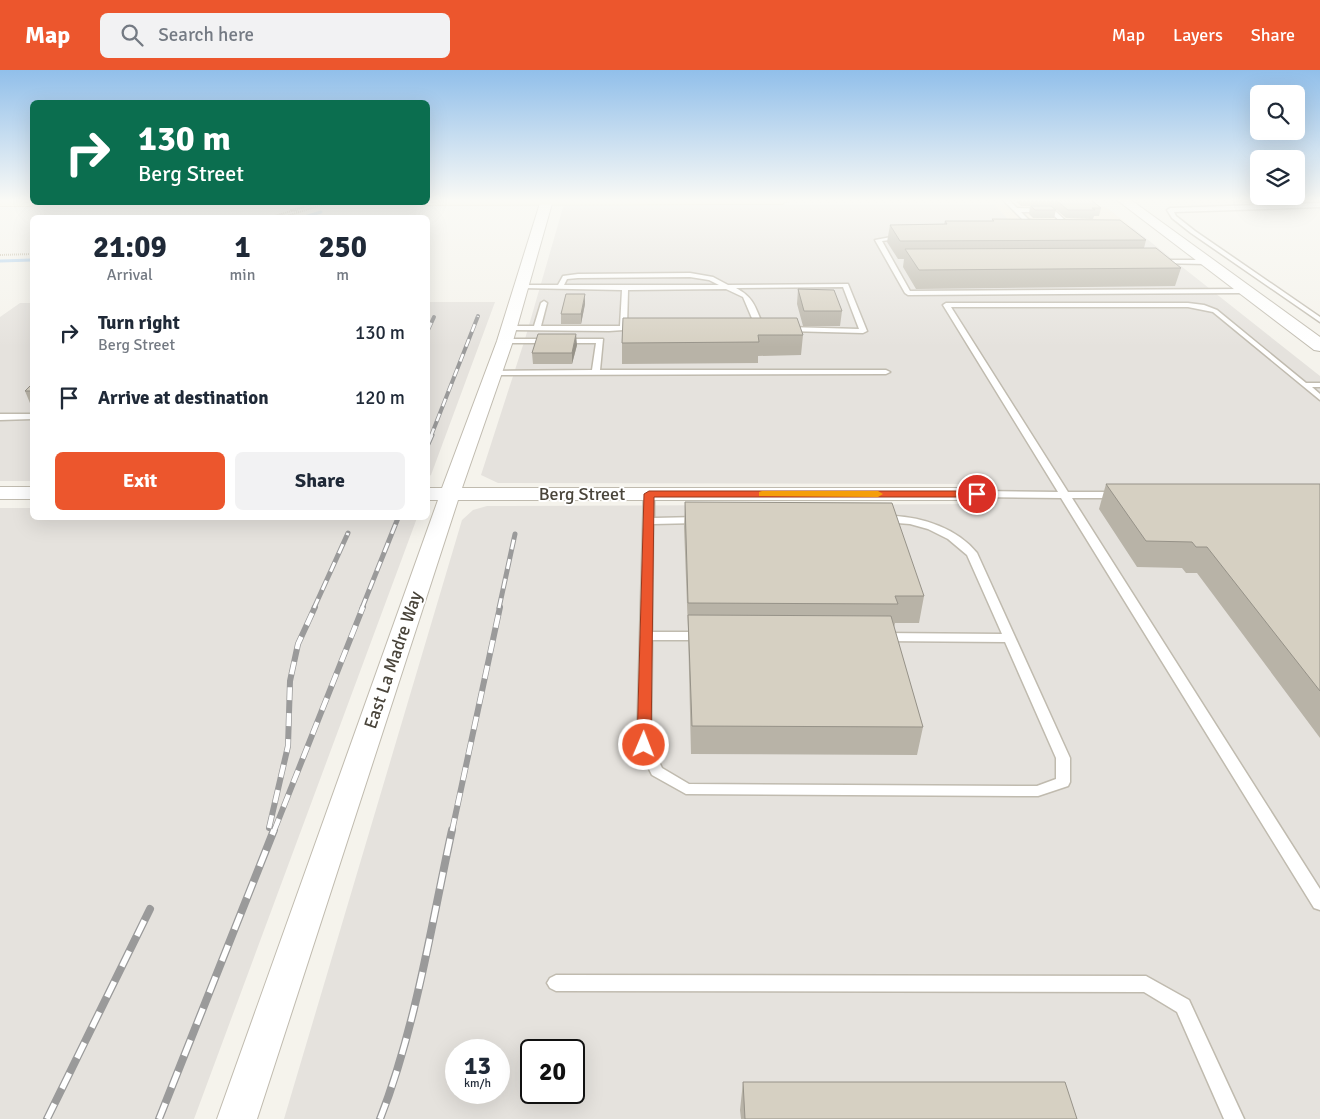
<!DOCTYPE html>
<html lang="en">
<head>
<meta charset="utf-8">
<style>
  body { margin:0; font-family:Signika,sans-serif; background:#f2f2f3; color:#1f2937; height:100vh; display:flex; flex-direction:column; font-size:19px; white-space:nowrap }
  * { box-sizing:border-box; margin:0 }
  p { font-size:16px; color:#747a83 }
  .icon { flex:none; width:28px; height:28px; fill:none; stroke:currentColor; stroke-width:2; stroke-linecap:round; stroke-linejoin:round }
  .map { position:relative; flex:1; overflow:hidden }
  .details { position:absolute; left:30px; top:145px; width:400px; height:305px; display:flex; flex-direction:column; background:#fff; border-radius:8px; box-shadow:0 5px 20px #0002 }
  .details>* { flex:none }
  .banner { position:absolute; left:30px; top:30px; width:400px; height:105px; border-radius:8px; box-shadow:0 5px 20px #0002; background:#0b6e4f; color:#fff; overflow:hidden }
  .controls { position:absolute; left:1250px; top:15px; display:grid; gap:10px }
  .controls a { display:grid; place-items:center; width:55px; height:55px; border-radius:8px; background:#fff; box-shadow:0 5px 20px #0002; font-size:25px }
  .speed { position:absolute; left:445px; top:969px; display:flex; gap:10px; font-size:25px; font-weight:700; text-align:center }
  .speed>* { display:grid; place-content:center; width:65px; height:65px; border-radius:50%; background:#fff; box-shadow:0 5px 20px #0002; line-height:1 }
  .speed small { font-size:12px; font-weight:400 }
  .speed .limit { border:2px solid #111; border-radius:8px; background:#fff; color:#111 }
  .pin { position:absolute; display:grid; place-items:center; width:42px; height:42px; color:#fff; margin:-21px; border:2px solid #fff; border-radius:50%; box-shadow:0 1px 5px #0007 }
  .me { position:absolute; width:55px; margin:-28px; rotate:1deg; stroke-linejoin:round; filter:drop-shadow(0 0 4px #0008) }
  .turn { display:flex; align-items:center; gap:18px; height:105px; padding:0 25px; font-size:22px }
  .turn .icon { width:65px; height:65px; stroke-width:2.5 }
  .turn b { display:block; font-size:35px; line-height:42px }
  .eta { display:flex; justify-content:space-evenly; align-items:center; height:85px; text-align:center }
  .eta b { font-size:30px; font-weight:700; line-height:35px }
  .button { display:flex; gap:10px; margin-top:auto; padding:10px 25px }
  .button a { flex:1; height:58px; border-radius:8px; background:#ec562d; color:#fff; font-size:20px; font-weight:700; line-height:58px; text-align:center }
  .button a+a { background:#f2f2f3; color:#1f2937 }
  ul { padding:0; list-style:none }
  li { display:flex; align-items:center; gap:15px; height:65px; padding:0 25px }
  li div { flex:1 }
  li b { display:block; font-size:19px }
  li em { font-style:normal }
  header { display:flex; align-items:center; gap:30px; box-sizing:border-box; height:70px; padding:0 25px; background:#ec562d; color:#fff }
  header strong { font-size:24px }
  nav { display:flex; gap:28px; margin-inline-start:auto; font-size:18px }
  .search { width:350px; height:45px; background:#f2f2f3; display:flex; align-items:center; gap:12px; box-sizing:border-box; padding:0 18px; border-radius:8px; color:#747a83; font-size:19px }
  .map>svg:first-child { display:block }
  .commercial { fill:#f5ebda }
  .industrial { fill:#e5e2dd; fill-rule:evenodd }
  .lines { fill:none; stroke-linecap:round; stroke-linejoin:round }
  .stream { stroke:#aecfed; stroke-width:3 }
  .service-casing { stroke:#c0bbaf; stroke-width:3 }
  .minor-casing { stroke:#c0bbaf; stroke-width:2 }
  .tertiary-casing { stroke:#c0bbaf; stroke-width:2 }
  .secondary-casing { stroke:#d1c89f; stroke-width:2 }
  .path { stroke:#c1b8a1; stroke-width:2; stroke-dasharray:1 1; stroke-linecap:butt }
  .service { fill:#fff; fill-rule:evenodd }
  .minor { fill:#fff; fill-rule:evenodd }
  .tertiary { fill:#fff; fill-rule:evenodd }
  .secondary { fill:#fbf4d0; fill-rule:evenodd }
  .rail-far3-casing { stroke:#9a9a9a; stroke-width:4 }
  .rail-far2-casing { stroke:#9a9a9a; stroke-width:5 }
  .rail-far1-casing { stroke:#9a9a9a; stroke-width:6 }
  .rail-casing { stroke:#9a9a9a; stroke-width:8 }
  .rail-far3 { stroke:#fff; stroke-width:2.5; stroke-dasharray:8; stroke-linecap:butt }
  .rail-far2 { stroke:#fff; stroke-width:3; stroke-dasharray:10; stroke-linecap:butt }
  .rail-far1 { stroke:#fff; stroke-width:4.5; stroke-dasharray:13; stroke-linecap:butt }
  .rail { stroke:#fff; stroke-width:5.5; stroke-dasharray:17; stroke-linecap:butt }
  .path-bridge { stroke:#c1b8a1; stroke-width:2; stroke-dasharray:1 1; stroke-linecap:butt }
  .wall { fill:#b8b3a7 }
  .shaded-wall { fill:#969288 }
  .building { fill:#d6d0c2; stroke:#969288 }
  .route { fill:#ec562d; stroke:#99381d }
  .slow { fill:#f59e0b }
  .labels { text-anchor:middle; stroke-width:4; stroke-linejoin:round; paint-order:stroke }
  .street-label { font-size:18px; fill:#49443a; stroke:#fff }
</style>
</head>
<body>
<header>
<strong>Map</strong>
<div class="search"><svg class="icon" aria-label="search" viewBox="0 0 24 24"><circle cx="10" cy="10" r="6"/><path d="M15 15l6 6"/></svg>Search here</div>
<nav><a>Map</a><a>Layers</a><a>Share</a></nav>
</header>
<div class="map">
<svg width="1320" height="1049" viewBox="0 0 1320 1049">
  <rect width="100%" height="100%" fill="#f5f3ec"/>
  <path class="commercial" d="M994 134 1102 136 1107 138 1133 158H1016Z"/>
  <path class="industrial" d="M564 134H994L1016 158H1133L1320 306V1049H284L462 450 473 440 487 436 985 434 975 414 498 413 481 405 525 269ZM456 980H499V1022H456ZM531 980H574V1022H531Z
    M428 232H495L431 405 428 407Z
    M20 233H32V411H0V247Z
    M0 438H32V448H417L194 1049H0Z"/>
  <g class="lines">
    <path class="stream" d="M301 148 321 142
      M0 191 32 190"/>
    <defs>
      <path id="service" d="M1003 130H1009L1017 138 1053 139 1067 152 1062 153 1050 142H1021L1029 150 1041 152 1038 154 1026 153Z
        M1320 133V137L1174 142 1176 146 1195 161 1320 247V252L1191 163 1172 148 1167 140 1170 138Z
        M902 165 904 168 882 171 910 221 1245 219 1248 221 1245 223 908 225 905 223 875 170Z
        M1158 190H1206L1209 192 1206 194 1156 193 1155 192Z
        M690 203 713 207 728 215 848 214 867 261 863 263 788 261 784 259 788 257 859 259 843 217 736 218C753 227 755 236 762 253L758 255 754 253 743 227 726 219 628 220 627 256 641 255V259H638L609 261 509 260 505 258 509 256H534L541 233 544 231 547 233 541 256H620L622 220 521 218 518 216 519 215H558L563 206 578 204ZM690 207 709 210 719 215H564L567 209 578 208Z
        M946 233H1188L1204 235 1217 240 1306 313H1320V317H1312L1320 324V330L1213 242 1188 237H951L1068 422H1117L1122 425 1117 428H1072L1320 819V840L1314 838 1061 428 977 427 972 424 977 421 1058 422 943 235Z
        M502 269H603L600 300H886L890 302 886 304 490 305 489 303 493 301 592 300 596 273H505L501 271Z
        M0 344H32V349L0 350Z
        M649 421 654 424V448L698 447 703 450 698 453 653 454 652 562H703L709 566 703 570H652L651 675 662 698 689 714 1037 716 1056 709V688L1005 572 881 571 875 567 881 563 1002 564 967 485 948 469 928 459 910 454 884 452 879 449C883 445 888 446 893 446 923 447 958 459 977 483L1070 688V712L1068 716 1038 726 686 724 652 705 637 675 644 424Z
        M556 905 1146 906 1189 930 1244 1049H1224L1177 942 1144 922 556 921 550 918 547 913 550 908Z"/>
      <path id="minor" d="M541 130H553L513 271 462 418H977L984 420 987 424 984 428 977 430H458L257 1049H217L438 430H428V418H442L497 271Z
        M0 417H32V429H0Z"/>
      <path id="tertiary" d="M1117 130H1131L1320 267V281L1314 280Z"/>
      <path id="secondary" d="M0 130H32V132H38L32 136H0Z
        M428 130H788L782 134 423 135 422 132H428Z"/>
    </defs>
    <use href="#service" class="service-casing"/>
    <use href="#minor" class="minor-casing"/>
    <use href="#tertiary" class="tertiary-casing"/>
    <use href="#secondary" class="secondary-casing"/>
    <path class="path" d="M295 140 303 137 291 140 300 142
      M281 148 324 134
      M0 185 32 184"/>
    <use href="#service" class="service"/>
    <use href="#minor" class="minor"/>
    <use href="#tertiary" class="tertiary"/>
    <use href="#secondary" class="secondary"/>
    <defs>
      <path id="rail-far3" d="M428 260 434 247
        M431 366 478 246"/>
      <path id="rail-far2" d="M428 374 432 365
        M314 538 348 463
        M362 538 398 448
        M499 538 515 464"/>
      <path id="rail-far1" d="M269 758 288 676 290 611 298 574 315 537
        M274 761 363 537
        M452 761 500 537"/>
      <path id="rail" d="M47 1049 150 839
        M159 1049 274 760
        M380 1049C416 957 431 856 452 760"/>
    </defs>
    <use href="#rail-far3" class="rail-far3-casing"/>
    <use href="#rail-far2" class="rail-far2-casing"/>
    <use href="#rail-far1" class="rail-far1-casing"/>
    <use href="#rail" class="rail-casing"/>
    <use href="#rail-far3" class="rail-far3"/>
    <use href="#rail-far2" class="rail-far2"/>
    <use href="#rail-far1" class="rail-far1"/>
    <use href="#rail" class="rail"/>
    <path class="path-bridge" d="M268 148 322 132"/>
  </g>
  <path class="wall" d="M1014 130H1091L1101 138 1099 146H1094L1093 149 1066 148 1053 137 1056 140 1054 148H1033L1029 144 1030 136H1021Z
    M992 149 1146 170 1144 178 1181 198 1175 216 916 219 903 197 904 189H898L887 172 890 155 944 154 945 151H992Z
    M798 219 842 241 840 256H803L797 234Z
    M585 234 581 254H561V244Z
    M623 248 803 265 801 285 758 286V293L622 294V273Z
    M577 275 572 294H533L532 283Z
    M32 314V338L25 321Z
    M1106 414H1320V668L1197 503H1186L1182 498 1137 497 1099 439Z
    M685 432 924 526 919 553H895L894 558 923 657 917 685 691 684 688 560 684 457Z
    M743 1012 1077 1049H741L740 1040Z"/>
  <path class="shaded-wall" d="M585 224V234L581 254V244Z
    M576 264 577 275 572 294V283Z"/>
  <path class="building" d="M1056 130H1091L1101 138H1092L1095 140H1068Z
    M1031 136H1051L1056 140H1035Z
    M992 149 1120 150 1146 170 900 171 890 155 947 154 945 151H994Z
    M1156 178 1181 198 919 200 905 179Z
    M798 219 834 220 842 241H804Z
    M566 224H585L581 244H561Z
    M623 248H797L803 265H758L759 272 622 273Z
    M538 264H576L572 283H532Z
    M32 314V321H25Z
    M1106 414H1320V621L1207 477H1196L1192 472 1146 471Z
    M685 432 892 433 924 526H895L898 534 688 533Z
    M688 545 891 546 923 657 692 656Z
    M743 1012H1065L1077 1049H745Z"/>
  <linearGradient id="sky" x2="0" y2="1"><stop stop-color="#91bfea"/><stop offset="0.47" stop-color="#fafaf6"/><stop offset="1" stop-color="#fafaf6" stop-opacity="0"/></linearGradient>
  <rect width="1320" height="277" fill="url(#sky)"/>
  <path class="route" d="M649 421H977L982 424 977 427H654L651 675 649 678H639L637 675 644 424Z"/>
  <path class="slow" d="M762 421H878L883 424 878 427 759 426V422Z"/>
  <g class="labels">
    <g class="street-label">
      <text x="582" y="430">Berg Street</text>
      <text transform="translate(393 590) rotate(-71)" y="6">East La Madre Way</text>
    </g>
  </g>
</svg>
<div class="controls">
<a><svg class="icon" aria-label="search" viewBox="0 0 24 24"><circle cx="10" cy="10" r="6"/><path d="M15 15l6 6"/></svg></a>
<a><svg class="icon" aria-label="layers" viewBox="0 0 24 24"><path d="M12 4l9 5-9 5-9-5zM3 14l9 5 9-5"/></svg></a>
</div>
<div class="speed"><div>13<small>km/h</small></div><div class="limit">20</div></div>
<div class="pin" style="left:977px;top:424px;background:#d93025"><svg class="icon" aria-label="arrive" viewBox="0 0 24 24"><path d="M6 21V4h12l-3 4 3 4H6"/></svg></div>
<svg class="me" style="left:644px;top:675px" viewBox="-20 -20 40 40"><circle r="17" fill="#ec562d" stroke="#fff" stroke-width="3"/><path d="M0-11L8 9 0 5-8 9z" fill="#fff"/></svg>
<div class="banner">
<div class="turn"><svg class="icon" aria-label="right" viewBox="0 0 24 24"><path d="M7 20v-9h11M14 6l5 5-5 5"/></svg><div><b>130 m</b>Berg Street</div></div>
</div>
<section class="details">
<div class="eta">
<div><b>21:09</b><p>Arrival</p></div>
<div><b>1</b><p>min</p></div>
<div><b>250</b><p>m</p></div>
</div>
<ul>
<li><svg class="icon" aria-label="right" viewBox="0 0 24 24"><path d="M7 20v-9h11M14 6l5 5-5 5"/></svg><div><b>Turn right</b><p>Berg Street</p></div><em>130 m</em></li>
<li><svg class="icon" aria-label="arrive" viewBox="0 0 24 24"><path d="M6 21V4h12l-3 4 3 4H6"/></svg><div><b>Arrive at destination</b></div><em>120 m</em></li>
</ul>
<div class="button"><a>Exit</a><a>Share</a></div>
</section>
</div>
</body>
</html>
